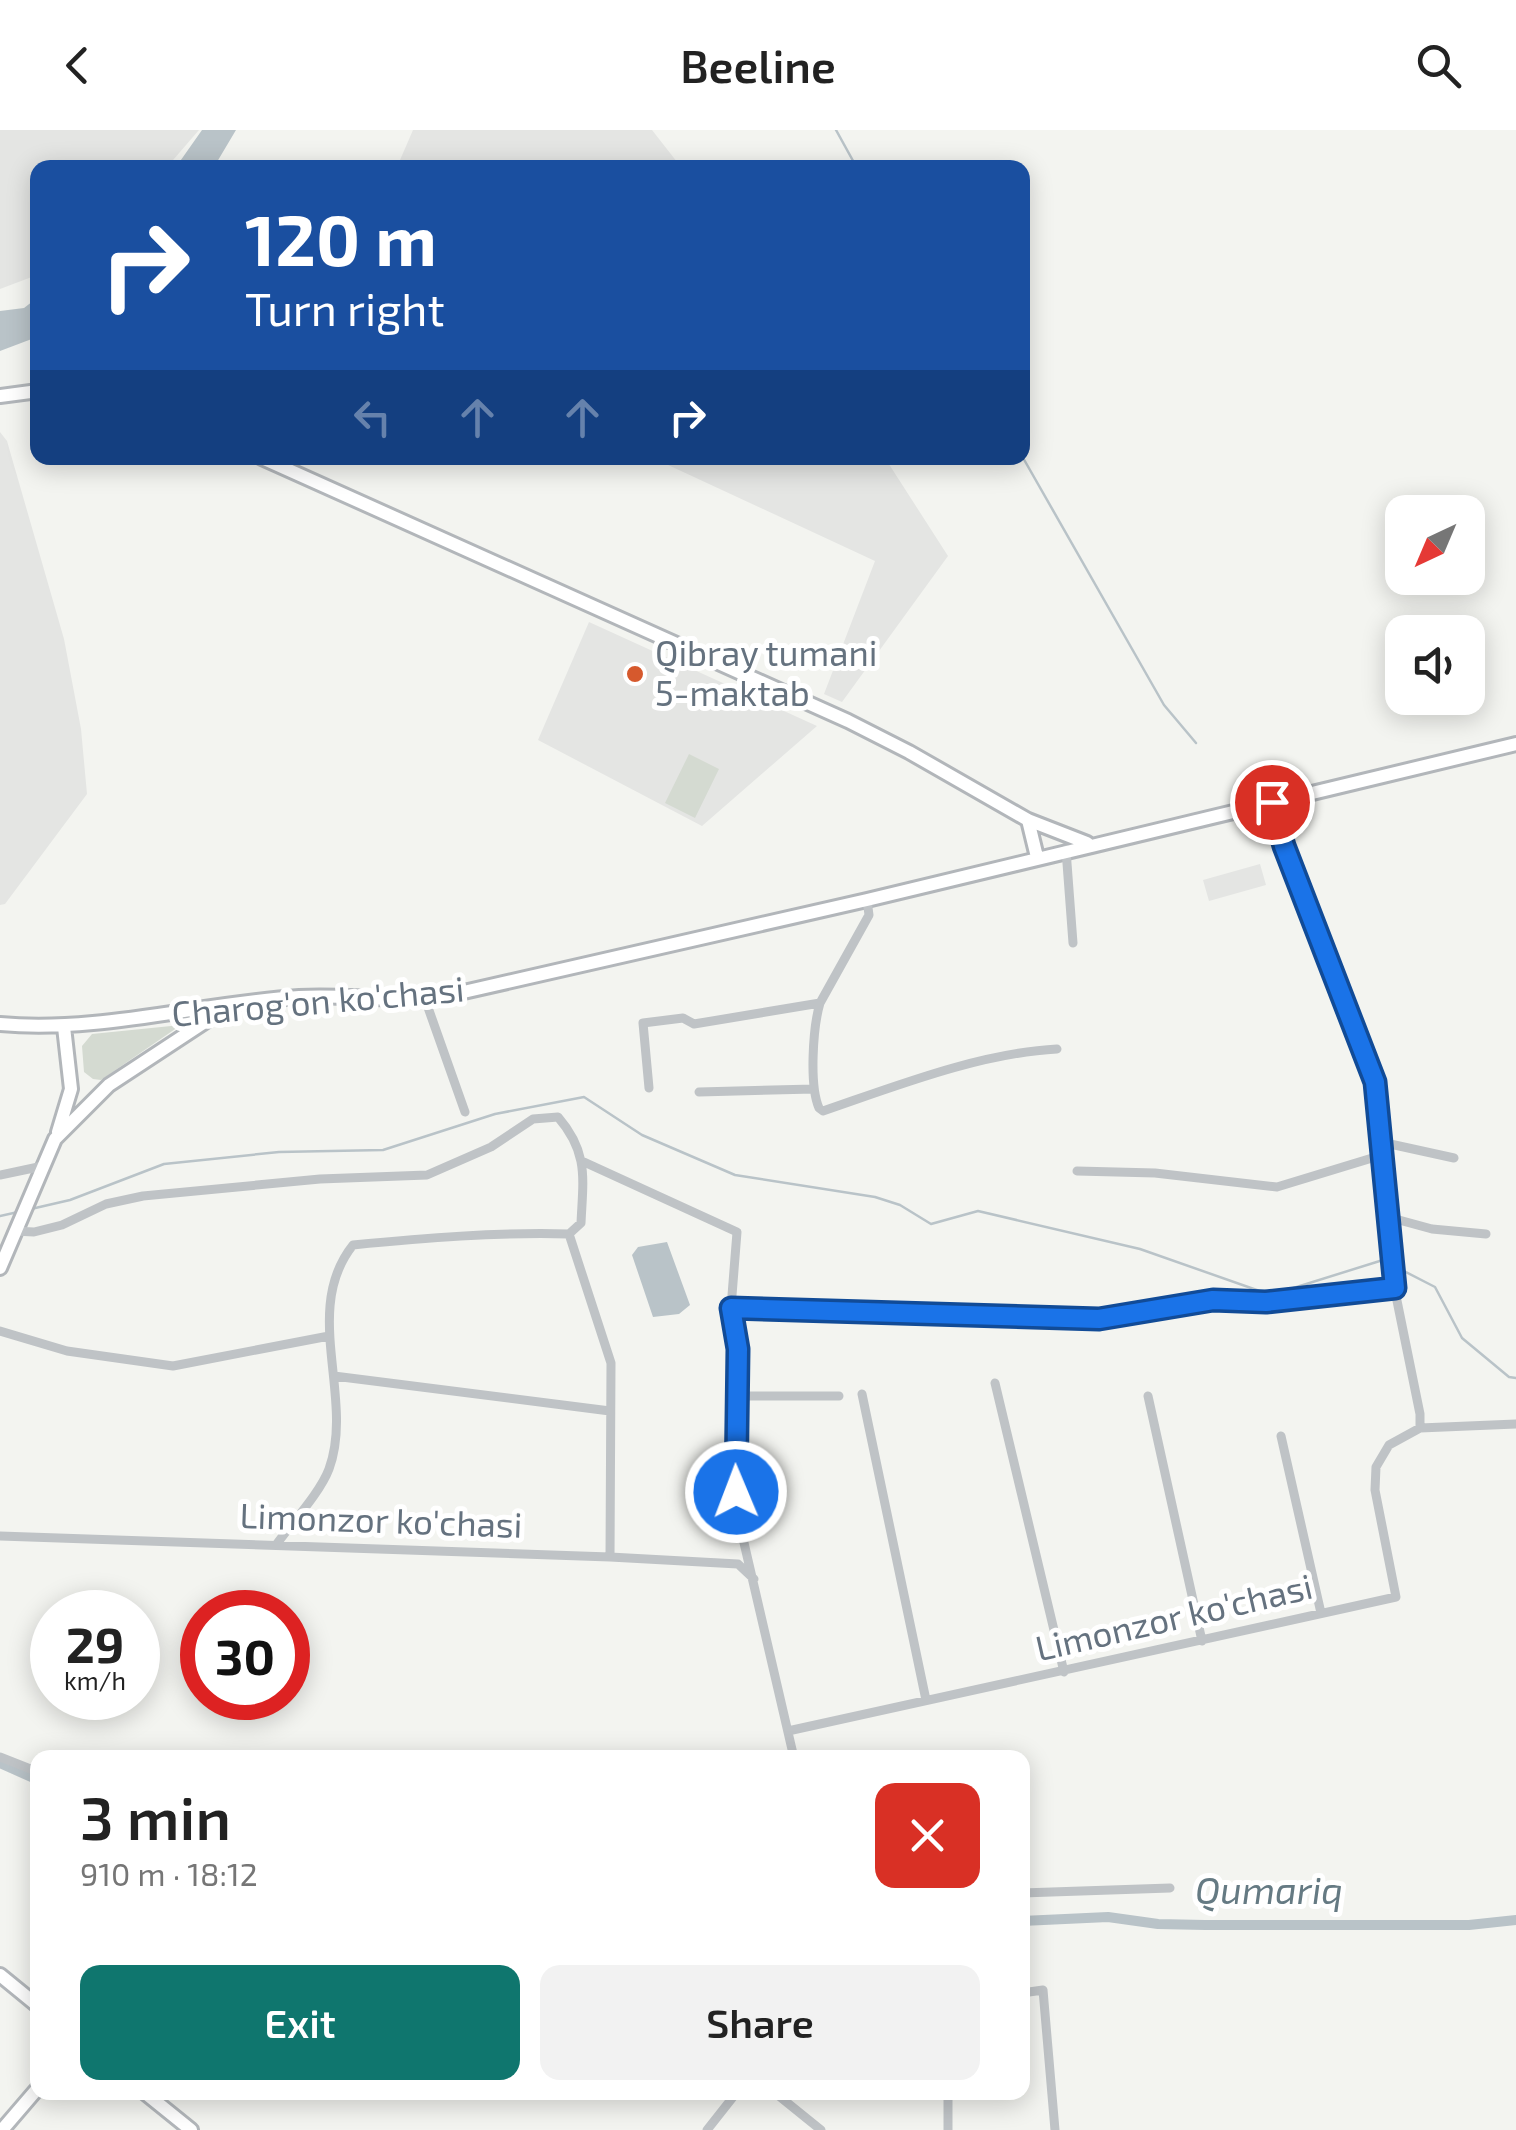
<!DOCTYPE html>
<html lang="en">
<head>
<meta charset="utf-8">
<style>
  body { margin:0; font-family:"Exo 2",sans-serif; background:#f2f2f2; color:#222; height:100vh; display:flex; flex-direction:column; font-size:38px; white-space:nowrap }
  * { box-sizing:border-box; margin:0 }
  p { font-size:32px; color:#767676 }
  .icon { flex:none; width:55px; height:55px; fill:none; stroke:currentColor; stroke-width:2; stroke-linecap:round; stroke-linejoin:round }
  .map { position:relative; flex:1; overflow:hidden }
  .sheet { position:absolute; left:30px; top:1620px; width:1000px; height:350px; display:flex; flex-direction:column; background:#fff; border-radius:20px; box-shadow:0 5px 25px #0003 }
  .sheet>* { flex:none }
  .hud { position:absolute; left:30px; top:30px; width:1000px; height:305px; border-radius:20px; box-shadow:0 5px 25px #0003; background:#1a4fa0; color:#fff; overflow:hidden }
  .needle { width:65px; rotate:224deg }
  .controls { position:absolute; left:1385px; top:365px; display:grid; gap:20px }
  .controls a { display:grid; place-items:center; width:100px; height:100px; border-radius:20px; background:#fff; box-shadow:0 5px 25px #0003; font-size:50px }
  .speed { position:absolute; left:30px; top:1460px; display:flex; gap:20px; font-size:50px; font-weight:700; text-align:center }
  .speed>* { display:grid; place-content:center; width:130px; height:130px; border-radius:50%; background:#fff; box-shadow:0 5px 25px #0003; line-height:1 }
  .speed small { font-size:25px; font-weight:400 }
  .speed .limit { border:15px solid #d22; background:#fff; color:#111 }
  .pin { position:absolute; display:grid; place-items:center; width:85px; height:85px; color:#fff; margin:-42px; border:5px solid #fff; border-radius:50%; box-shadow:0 2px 10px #0007 }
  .me { position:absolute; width:110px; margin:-55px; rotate:359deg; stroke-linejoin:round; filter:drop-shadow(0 0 8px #0008) }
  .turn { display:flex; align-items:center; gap:35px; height:210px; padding:0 50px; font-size:45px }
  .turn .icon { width:130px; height:130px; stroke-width:2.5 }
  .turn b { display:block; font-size:70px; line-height:85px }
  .lanes { display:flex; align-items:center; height:95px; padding:0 50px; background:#0003; justify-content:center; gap:50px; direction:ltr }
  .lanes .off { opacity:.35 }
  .round { display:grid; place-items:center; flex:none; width:105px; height:105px; border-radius:20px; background:#f2f2f2 }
  .head { display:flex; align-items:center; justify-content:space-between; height:170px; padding:0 50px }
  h1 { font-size:60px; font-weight:600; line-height:75px }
  .action { display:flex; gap:20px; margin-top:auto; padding:20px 50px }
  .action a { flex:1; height:115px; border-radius:20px; background:#0f766e; color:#fff; font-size:40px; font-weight:600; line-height:115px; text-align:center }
  .action a+a { background:#f2f2f2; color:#222 }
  header { display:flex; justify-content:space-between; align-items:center; height:130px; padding:0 50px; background:#fff; font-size:45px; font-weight:600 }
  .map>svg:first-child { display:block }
  .built { fill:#e4e5e3 }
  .green { fill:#d4dad1 }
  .water { fill:#b9c3c8 }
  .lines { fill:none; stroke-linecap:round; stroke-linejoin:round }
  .stream { stroke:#b9c3c8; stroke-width:2.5 }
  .canal { stroke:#b9c3c8; stroke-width:10 }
  .secondary-casing { stroke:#b2b6ba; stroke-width:18 }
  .street { stroke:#bfc3c6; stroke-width:9 }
  .secondary { stroke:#fff; stroke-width:12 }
  .route-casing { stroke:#114b97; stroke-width:25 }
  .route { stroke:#1a73e8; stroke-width:18 }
  .poi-dot { fill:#d6592d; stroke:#fff; stroke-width:4 }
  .labels { text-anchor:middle; stroke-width:10; stroke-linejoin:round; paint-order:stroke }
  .poi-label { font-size:35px; fill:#65727f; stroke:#fff; text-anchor:start }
  .street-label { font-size:35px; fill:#65727f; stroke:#fff }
  .water-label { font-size:38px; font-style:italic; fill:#657a83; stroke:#fff }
</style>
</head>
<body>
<header><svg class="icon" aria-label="back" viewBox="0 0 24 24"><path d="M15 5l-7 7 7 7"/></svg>Beeline<svg class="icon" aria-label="search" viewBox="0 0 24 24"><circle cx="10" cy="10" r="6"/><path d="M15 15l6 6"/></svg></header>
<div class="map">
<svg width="1516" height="2000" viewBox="0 0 1516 2000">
  <rect width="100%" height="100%" fill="#f3f4f0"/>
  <path class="built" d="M0 0H199L167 37 38 38 37 145 0 159Z
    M413 0H652L681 37H397Z
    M0 302 7 311 64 509 81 599 87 664 5 774 0 775Z
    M653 328H885L948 426 842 572 824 564 875 431Z
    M589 492 817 596 702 696 538 610Z
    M1260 734 1266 755 1209 771 1203 750Z"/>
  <path class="green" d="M689 624 719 639 695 688 665 673Z
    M181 895 101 950 93 949 84 942 82 916 92 904Z"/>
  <path class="water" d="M202 0H236L214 37H176Z
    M37 168V207L0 221V181L24 178Z
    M667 1112 690 1175 679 1184 653 1187 632 1125 638 1117Z"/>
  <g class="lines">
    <path class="stream" d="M836 0 857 38
      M1022 326 1164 575 1196 613
      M31 1079 70 1070 164 1034 279 1022 383 1020 495 984 584 967 642 1005 735 1045 875 1067 900 1075 931 1094 978 1081 1140 1119 1271 1165 1383 1130 1389 1133
      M0 1086 18 1082
      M1396 1137 1435 1157 1462 1208 1509 1247 1516 1248"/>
    <path class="canal" d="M0 1633 38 1650
      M1022 1791 1108 1787 1158 1794 1205 1795H1469L1516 1790"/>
    <defs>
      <path id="secondary" d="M0 266 38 261
        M262 328 848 591 909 622 1028 690 1087 713
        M1028 690 1037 727
        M0 894C101 903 199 873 299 867 348 864 397 873 446 866L867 770 1516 614
        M58 1002 71 959 64 897
        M0 1138 55 1009 109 955 223 880
        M0 1845 38 1876
        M144 1962 191 2000
        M2 2000 38 1958"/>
    </defs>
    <use href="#secondary" class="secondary-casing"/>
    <path class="street" d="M1272 672 1284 716 1375 952 1394 1156 1420 1284V1298
      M1066 720 1073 813
      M867 770 869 785 820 873C813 897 809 955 819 978L823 981C896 956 980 923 1057 919
      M425 869 465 982
      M649 958 643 893 683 888 694 894 820 873
      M699 962 814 959
      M1381 1012 1454 1028
      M584 1032 737 1102 731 1178 738 1219 734 1336 738 1387 794 1628
      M1077 1041 1155 1043 1277 1057 1382 1025
      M0 1045 43 1036
      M1388 1087 1432 1099 1486 1104
      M14 1101 34 1102 62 1095 106 1074 143 1066 320 1049 427 1045 491 1017 533 989 558 987C589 1023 583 1049 581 1093L569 1104C497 1102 424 1108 353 1115 301 1180 355 1268 329 1339 320 1363 291 1394 276 1415
      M569 1104 611 1233 610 1427
      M731 1178 1099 1189 1213 1170 1235 1168 1267 1172 1395 1158
      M0 1201 67 1221 173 1236 329 1206
      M334 1246 610 1281
      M995 1253 1064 1542
      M862 1264 926 1570
      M736 1266H839
      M1148 1266 1202 1511
      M1281 1306 1321 1483
      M0 1406 610 1427 738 1434 754 1449
      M788 1601 1396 1467 1375 1360 1376 1337 1389 1315 1420 1298 1516 1294
      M0 1627 38 1642
      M1022 1763 1170 1758
      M1022 1863 1043 1860 1055 2000
      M774 1962 821 2000
      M707 2000 737 1962
      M948 2000V1962"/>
    <use href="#secondary" class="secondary"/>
  </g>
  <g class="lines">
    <defs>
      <path id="route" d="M736 1362 738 1219 731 1178 1099 1189 1213 1170 1266 1172 1395 1158 1375 952 1284 716 1272 672"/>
    </defs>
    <use href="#route" class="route-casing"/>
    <use href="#route" class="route"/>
  </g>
  <circle class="poi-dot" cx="635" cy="544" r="10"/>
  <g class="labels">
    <g class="poi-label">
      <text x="655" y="536">Qibray tumani<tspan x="655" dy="40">5-maktab</tspan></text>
    </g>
    <g class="street-label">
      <text transform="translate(318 872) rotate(-5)" y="12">Charog'on ko'chasi</text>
      <text transform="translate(381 1391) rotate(2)" y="12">Limonzor ko'chasi</text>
      <text transform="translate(1174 1488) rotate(-13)" y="12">Limonzor ko'chasi</text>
    </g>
    <g class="water-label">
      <text x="1269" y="1774">Qumariq</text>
    </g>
  </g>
</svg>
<div class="controls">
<a><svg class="needle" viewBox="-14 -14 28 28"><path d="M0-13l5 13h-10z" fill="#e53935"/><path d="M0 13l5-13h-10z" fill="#767676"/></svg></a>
<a><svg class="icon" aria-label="sound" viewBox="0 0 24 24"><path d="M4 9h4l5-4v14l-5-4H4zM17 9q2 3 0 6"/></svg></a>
</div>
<div class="speed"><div>29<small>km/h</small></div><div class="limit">30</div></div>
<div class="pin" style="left:1272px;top:672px;background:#d93025"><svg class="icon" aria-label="arrive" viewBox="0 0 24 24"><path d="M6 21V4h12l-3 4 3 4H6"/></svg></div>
<svg class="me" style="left:736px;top:1362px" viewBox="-20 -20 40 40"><circle r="17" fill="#1a73e8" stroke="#fff" stroke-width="3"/><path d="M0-11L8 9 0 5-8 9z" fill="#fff"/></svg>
<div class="hud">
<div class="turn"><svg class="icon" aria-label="right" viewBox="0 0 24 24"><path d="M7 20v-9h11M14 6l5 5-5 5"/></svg><div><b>120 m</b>Turn right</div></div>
<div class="lanes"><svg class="icon off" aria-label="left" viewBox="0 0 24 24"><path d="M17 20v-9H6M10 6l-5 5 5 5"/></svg><svg class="icon off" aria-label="ahead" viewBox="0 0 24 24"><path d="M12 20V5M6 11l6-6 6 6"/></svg><svg class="icon off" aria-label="ahead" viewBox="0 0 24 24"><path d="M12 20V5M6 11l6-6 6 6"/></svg><svg class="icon" aria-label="right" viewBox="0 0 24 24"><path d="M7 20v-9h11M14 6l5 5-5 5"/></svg></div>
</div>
<section class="sheet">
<div class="head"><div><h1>3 min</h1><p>910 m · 18:12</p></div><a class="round" style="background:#d93025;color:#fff"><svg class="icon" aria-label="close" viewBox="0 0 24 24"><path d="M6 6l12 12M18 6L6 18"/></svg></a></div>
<div class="action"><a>Exit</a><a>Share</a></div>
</section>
</div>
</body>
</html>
